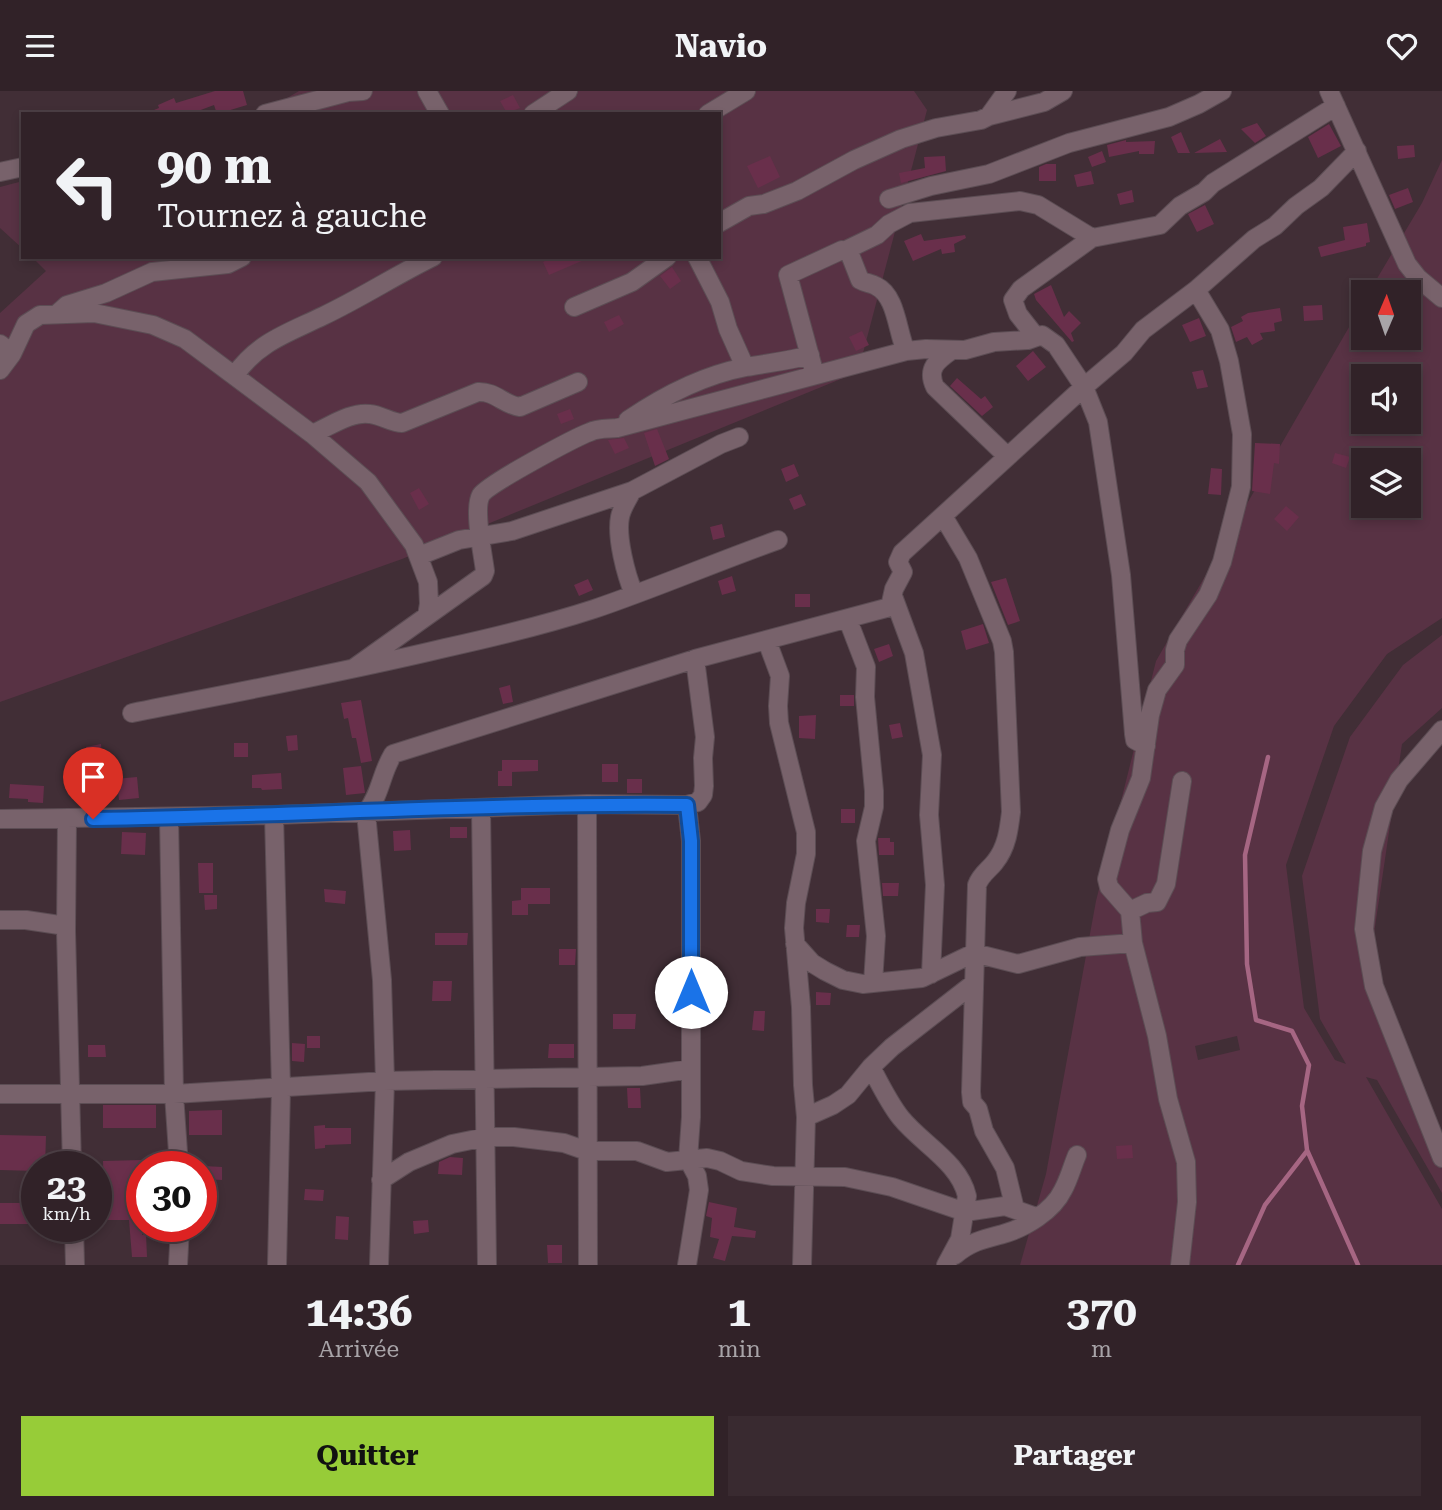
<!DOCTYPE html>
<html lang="fr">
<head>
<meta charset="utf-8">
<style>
  body { margin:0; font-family:"Roboto Serif",serif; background:#392a30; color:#f1f3f6; height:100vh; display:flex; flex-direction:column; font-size:26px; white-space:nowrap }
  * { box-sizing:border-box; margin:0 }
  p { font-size:23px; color:#a8a4a8 }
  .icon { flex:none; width:38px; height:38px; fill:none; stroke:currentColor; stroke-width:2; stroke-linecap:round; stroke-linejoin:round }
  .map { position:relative; height:1174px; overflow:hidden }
  .panel { display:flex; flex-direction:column; background:#312228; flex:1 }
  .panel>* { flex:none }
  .top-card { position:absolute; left:21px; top:21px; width:700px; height:147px; border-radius:0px; box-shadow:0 4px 10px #0003,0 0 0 2px #4c3f45; background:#312228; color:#f1f3f6; overflow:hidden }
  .needle { width:46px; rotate:2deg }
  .tools { position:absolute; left:1351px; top:189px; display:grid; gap:14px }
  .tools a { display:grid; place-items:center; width:70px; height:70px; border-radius:0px; background:#312228; box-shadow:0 4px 10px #0003,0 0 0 2px #4c3f45; font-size:35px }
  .speed { position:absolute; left:21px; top:1060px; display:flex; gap:14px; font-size:35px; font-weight:700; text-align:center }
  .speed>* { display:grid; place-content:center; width:91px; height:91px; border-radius:50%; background:#312228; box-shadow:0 4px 10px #0003,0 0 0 2px #4c3f45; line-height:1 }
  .speed small { font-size:18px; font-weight:400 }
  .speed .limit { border:10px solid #d22; background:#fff; color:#111 }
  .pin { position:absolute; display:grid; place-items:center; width:60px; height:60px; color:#fff; margin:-72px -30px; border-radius:50% 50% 50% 0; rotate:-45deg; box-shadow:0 0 7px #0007 }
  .pin .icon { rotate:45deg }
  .me { position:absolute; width:77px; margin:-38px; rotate:0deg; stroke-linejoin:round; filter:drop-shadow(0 0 5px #0008) }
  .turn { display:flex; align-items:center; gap:24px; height:147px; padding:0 21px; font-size:32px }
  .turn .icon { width:91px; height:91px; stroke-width:2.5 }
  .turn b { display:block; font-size:49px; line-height:60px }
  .eta { display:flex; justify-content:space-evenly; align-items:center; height:119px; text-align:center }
  .eta b { font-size:42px; font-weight:700; line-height:49px }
  .button { display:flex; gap:14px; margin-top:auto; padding:14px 21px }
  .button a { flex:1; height:80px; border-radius:0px; background:#97cc38; color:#111; font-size:28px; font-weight:700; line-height:80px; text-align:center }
  .button a+a { background:#392a30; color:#f1f3f6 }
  header { display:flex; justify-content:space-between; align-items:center; height:91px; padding:0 21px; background:#312228; font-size:32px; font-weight:700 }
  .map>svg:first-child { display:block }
  .green { fill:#583244; fill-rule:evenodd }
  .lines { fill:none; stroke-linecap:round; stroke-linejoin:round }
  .stream { stroke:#a66683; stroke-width:4.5 }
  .building { fill:#692f4b }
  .minor-casing { stroke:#5c4d54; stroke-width:20 }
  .minor { stroke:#78626b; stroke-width:18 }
  .route-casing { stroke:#114b97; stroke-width:18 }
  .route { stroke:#1a73e8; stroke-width:12 }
</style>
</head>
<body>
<header><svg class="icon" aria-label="menu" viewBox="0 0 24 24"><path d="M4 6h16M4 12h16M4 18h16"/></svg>Navio<svg class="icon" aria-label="heart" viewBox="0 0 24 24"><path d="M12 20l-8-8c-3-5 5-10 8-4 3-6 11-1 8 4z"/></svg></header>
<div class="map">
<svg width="1442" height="1174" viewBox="0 0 1442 1174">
  <rect width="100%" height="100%" fill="#412e36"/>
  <path class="green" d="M299 0H914L927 19 858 281 402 468 0 611V222L46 180 32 166H719V23H260Z
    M1442 69V527L1387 563 1334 635 1286 774 1304 917 1335 969 1346 973 1320 928 1302 785 1350 646 1403 574 1442 544V617L1402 653 1367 890 1442 1072V1102L1377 989 1366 986 1442 1118V1174H1020L1046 1083 1096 810 1156 570 1363 212V247H1409V201H1369L1422 112ZM1363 285H1409V331H1363ZM1363 369H1409V415H1363ZM1237 945 1240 959 1198 969 1195 955Z
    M23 90V158L0 137V96Z"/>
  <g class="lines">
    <path class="stream" d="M1268 666 1245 764 1247 873 1256 929 1292 940 1309 974 1302 1015 1307 1059 1358 1174
      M1238 1174 1265 1114 1307 1060"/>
  </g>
  <path class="building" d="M215 0H243L247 14 217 23 214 14 190 23 189 19 180 23H149V21L159 17 158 14 174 7 176 12Z
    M513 4 520 17 507 22 500 10Z
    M1257 32 1266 45 1255 52 1241 38Z
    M1329 33 1341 55 1318 67 1308 46Z
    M1181 41 1190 62H1178L1171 46Z
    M1220 48 1227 61 1194 62Z
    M1126 49V51L1155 50 1154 63H1139V60L1109 66 1107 54Z
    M1414 54 1415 66 1398 68 1397 55Z
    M1102 60 1106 71 1092 76 1088 66Z
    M770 65 780 86 758 97 747 75Z
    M945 65 946 80 901 92 899 82 925 77 924 66Z
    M1046 73H1056V90H1039V76Z
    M1091 80 1094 93 1077 96 1074 84Z
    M1408 97 1413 111 1395 118 1389 104Z
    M1132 99 1134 111 1120 114 1117 103Z
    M1205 114 1214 133 1197 141 1188 123Z
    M1367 132 1370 151 1366 152V155L1321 166 1318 156 1345 149 1343 136Z
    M921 143 924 150 965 144 966 147 954 153 955 161 942 163 941 158 913 170 904 150Z
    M554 166H591L549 184 543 171Z
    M672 176 681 190 670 198 660 185Z
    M1051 194 1064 226 1069 220 1081 232 1071 242 1074 250 1072 251 1036 209 1034 203Z
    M1322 214 1323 229 1304 230 1303 215Z
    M1280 217 1282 230 1274 232 1275 240 1260 242 1263 248 1252 254 1247 246 1236 251 1231 236 1243 230 1241 226 1248 222Z
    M619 224 624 233 609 241 604 231Z
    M1199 227 1206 245 1190 251 1182 234Z
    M862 240 869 254 856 260 849 246Z
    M1033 260 1046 276 1028 290 1016 275Z
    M1203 279 1208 296 1197 298 1192 281Z
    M957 287 981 308 985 305 993 316 982 325 950 295Z
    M570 318 574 328 561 333 557 323Z
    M657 338 669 368 655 375 644 342Z
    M624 347 629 357 615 363 608 349Z
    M1255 352 1280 353 1279 373 1274 372 1270 403 1252 400Z
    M1335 362 1350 366 1346 377 1332 372Z
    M794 373 799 385 786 391 781 378Z
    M1211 377 1222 378 1221 404 1208 403Z
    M419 397 429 413 419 419 410 402Z
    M801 403 806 414 794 419 789 408Z
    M1286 415 1299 426 1287 440 1274 428Z
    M722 433 725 446 713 449 710 436Z
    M732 485 736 500 722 504 718 490Z
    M1006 487 1020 530 1008 534 991 491Z
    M588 488 593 499 579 505 574 494Z
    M795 503H810V516H795Z
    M983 533 989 552 966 559 961 540Z
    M889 553 893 565 879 571 874 558Z
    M510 594 513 611 503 613 499 597Z
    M840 604H854V615H840Z
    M361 609 372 670 361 672 356 647H352L348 627 344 628 341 612Z
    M816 624 815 648 799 647V625Z
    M900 632 903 646 892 648 889 634Z
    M297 644 298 659 288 660 286 645Z
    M234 652H248V666H234Z
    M101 653 104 689 137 686 139 707 119 709 118 699 94 704 86 656Z
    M502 669H538V680L512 681V695H498V680H502Z
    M602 673H618V691H602Z
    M361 675 365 702 346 704 343 677Z
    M281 682 282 698 262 699 261 697H252V684Z
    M627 688H642V702H627Z
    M10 693 44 695 43 712 28 711V708L9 707Z
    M841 718H855V732H841Z
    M450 736H467V747H450Z
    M410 739 411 759 394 760 393 740Z
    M122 741 146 742 145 764 121 763Z
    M878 747H890V751H894V764H879Z
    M198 772H213V802H199Z
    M882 792H899L898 805H883Z
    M521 797H550V813H528V824H512V810L521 809Z
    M324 798 346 800 345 813 325 811Z
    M204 804H217V818L205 819Z
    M816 818H830L829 832 816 831Z
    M847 834H860L859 846H846Z
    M435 842H468L467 854H435Z
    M559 858H576L575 874H559Z
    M433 890H452L451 910H432Z
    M816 901 831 902 830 914H816Z
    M754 920H765L764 940 752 939Z
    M613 923H636L635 938H613Z
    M307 945H320V957H307Z
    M292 952 305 953 304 971 292 970Z
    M549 953H574V967H548Z
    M88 954H105L106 966H88Z
    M627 997H640L641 1017H628Z
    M103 1014H156V1037H103Z
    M222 1019V1044H189V1020Z
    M325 1034V1037H351V1053L325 1054V1057L315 1058 314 1035Z
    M0 1044 46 1045 45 1076H37V1080L0 1079Z
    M1132 1054 1133 1067 1117 1068 1116 1055Z
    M450 1066 463 1067 462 1084 438 1083 439 1071Z
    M142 1069V1144L146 1143 147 1166H132L129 1129H105L103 1070Z
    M204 1075 222 1076V1089L204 1088Z
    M305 1098 324 1099 323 1110 304 1109Z
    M709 1111 737 1117 734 1136 756 1140 755 1147 732 1145 725 1170 713 1167 719 1148 710 1146 712 1127 706 1125Z
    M0 1112H37V1133H0Z
    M336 1125 349 1126 348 1149 335 1148Z
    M428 1129 429 1141 414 1143 413 1130Z
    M547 1154H562V1172H548Z"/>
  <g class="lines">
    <defs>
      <path id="minor" d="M427 0 440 23
        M1329 0 1407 173 1418 187 1442 207
        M265 23 348 1 363 0
        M533 23 568 0
        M708 23 746 0
        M989 25 1044 11 1063 0
        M0 81 23 76
        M889 108 931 95 989 83 1069 52 1169 26 1199 13 1222 0
        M719 132 749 115 764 113 797 100 854 69 901 48 936 37 981 29 989 25 1007 0
        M846 159 877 144 889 133 910 122 1020 110 1038 114 1092 147
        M697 166 720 211 728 238 745 276
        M574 216 632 191 667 166
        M58 222 67 214 106 202 152 181 228 173 242 166
        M1036 246 1018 223 1013 209 1021 198 1092 147 1160 134 1180 115 1204 101 1213 92 1336 15
        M0 253 12 263 0 279
        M952 259C938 269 926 277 935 296L1007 365
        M12 263 26 233 40 224 94 222 153 234 185 248 312 343 368 391 414 454 428 491 429 513 427 525 354 577
        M235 284C258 251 288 242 323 225 361 207 396 184 433 166
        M815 284 788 184 842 159 849 161 860 189C865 192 871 192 876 195 897 205 897 241 906 260
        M628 329C663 305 704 284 746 276 768 272 789 270 810 264
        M312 343C329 336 351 320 370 323 381 324 392 332 402 332L478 301C495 300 504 314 520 316L578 291
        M632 400C628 408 622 416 620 426 616 446 626 484 634 503
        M943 425 968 467 1002 550 1004 561 1011 721C1009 738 1007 756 995 771 989 779 981 783 977 794L971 1001 972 1011 978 1018 984 1040 1005 1077 1015 1118
        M419 465 459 449 512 440 632 400 721 353 739 346
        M893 505 914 562 932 664 929 724 935 794 931 883
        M427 525 483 485 485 480C483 463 473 418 481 404 488 393 574 347 590 341 598 337 608 338 617 337L906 260 926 258 965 259 994 251 1028 249 1042 244 1056 254 1084 296 1098 331 1121 484 1134 643 1135 649 1146 655
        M848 529 866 576 865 606 874 700V716L866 750 876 845 873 892
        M767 550 780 585 778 615 779 632 806 741V763L796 812 794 837 801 916 803 994 806 1026
        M132 622C237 601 341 582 445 557 495 546 545 534 594 518 656 497 716 471 778 449
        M1442 639 1399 689 1384 716 1372 760 1364 838 1374 895 1442 1067
        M587 713 588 1174
        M687 714 691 750V1026L688 1068 697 1085 699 1099 687 1174
        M481 717 487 1174
        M274 724 281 997 277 1174
        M169 727 174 1003 179 1076
        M0 728 274 724 587 713 687 714 698 711 703 704 704 695 703 667 705 646 695 568
        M67 728 66 840 72 1076
        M1130 820 1147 812 1157 811 1166 793 1182 690
        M0 829H26L66 835
        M795 853 812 872 825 880 843 889 863 893 922 887 974 862 1018 873 1080 856 1133 852
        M871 976C880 993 889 1012 901 1027 922 1053 959 1071 967 1105L960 1148 946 1174
        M0 1003H174L385 990 642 985 691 978
        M381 1089 409 1071 452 1053 486 1046H514L564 1052 587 1060H637L667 1071 707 1067 720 1070 741 1080 773 1085 845 1086 892 1096 965 1121 1005 1115 1036 1126
        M74 1136 75 1174
        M955 1164C970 1151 984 1148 1003 1143 1025 1137 1053 1120 1063 1099 1069 1088 1072 1076 1077 1064
        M178 1174 180 1136
        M379 1174 385 990 382 889 366 722C382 700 380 685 393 663L695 568 890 516 894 498 903 481 898 471 902 462 1084 296 1124 262 1143 239 1196 199 1254 148 1275 135 1296 115 1321 97 1357 60
        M802 1174 806 1026 833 1014 848 1004 871 976 892 956 973 893
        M1180 1174 1187 1111 1186 1071 1168 1008 1157 945 1133 852 1130 820 1109 796 1107 788 1120 739 1141 687 1150 624 1157 599 1175 574V559L1178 549 1208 504 1222 471 1241 396 1242 343 1229 270 1220 239 1196 199"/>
    </defs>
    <use href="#minor" class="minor-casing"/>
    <use href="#minor" class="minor"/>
  </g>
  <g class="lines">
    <defs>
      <path id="route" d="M93 728C291 725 489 712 687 714L691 750V901"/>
    </defs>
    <use href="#route" class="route-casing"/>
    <use href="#route" class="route"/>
  </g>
</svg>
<div class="tools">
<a><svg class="needle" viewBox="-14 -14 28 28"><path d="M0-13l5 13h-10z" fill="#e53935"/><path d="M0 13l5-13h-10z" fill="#a8a4a8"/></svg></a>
<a><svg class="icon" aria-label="sound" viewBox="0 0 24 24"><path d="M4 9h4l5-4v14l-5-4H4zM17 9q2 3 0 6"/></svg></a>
<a><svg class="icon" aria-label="layers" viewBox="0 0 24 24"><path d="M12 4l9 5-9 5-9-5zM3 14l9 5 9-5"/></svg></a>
</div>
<div class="speed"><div>23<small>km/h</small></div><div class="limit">30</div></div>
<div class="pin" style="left:93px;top:728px;background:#d93025"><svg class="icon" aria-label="arrive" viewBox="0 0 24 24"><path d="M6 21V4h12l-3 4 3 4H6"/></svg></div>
<svg class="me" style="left:691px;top:901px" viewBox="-20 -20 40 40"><circle r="19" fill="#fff"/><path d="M0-13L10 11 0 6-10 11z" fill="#1a73e8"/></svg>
<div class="top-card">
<div class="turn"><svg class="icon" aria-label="left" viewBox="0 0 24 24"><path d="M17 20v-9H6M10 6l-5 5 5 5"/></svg><div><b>90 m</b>Tournez à gauche</div></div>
</div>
</div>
<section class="panel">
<div class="eta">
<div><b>14:36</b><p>Arrivée</p></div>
<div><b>1</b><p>min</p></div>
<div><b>370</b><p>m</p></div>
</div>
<div class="button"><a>Quitter</a><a>Partager</a></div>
</section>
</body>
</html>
